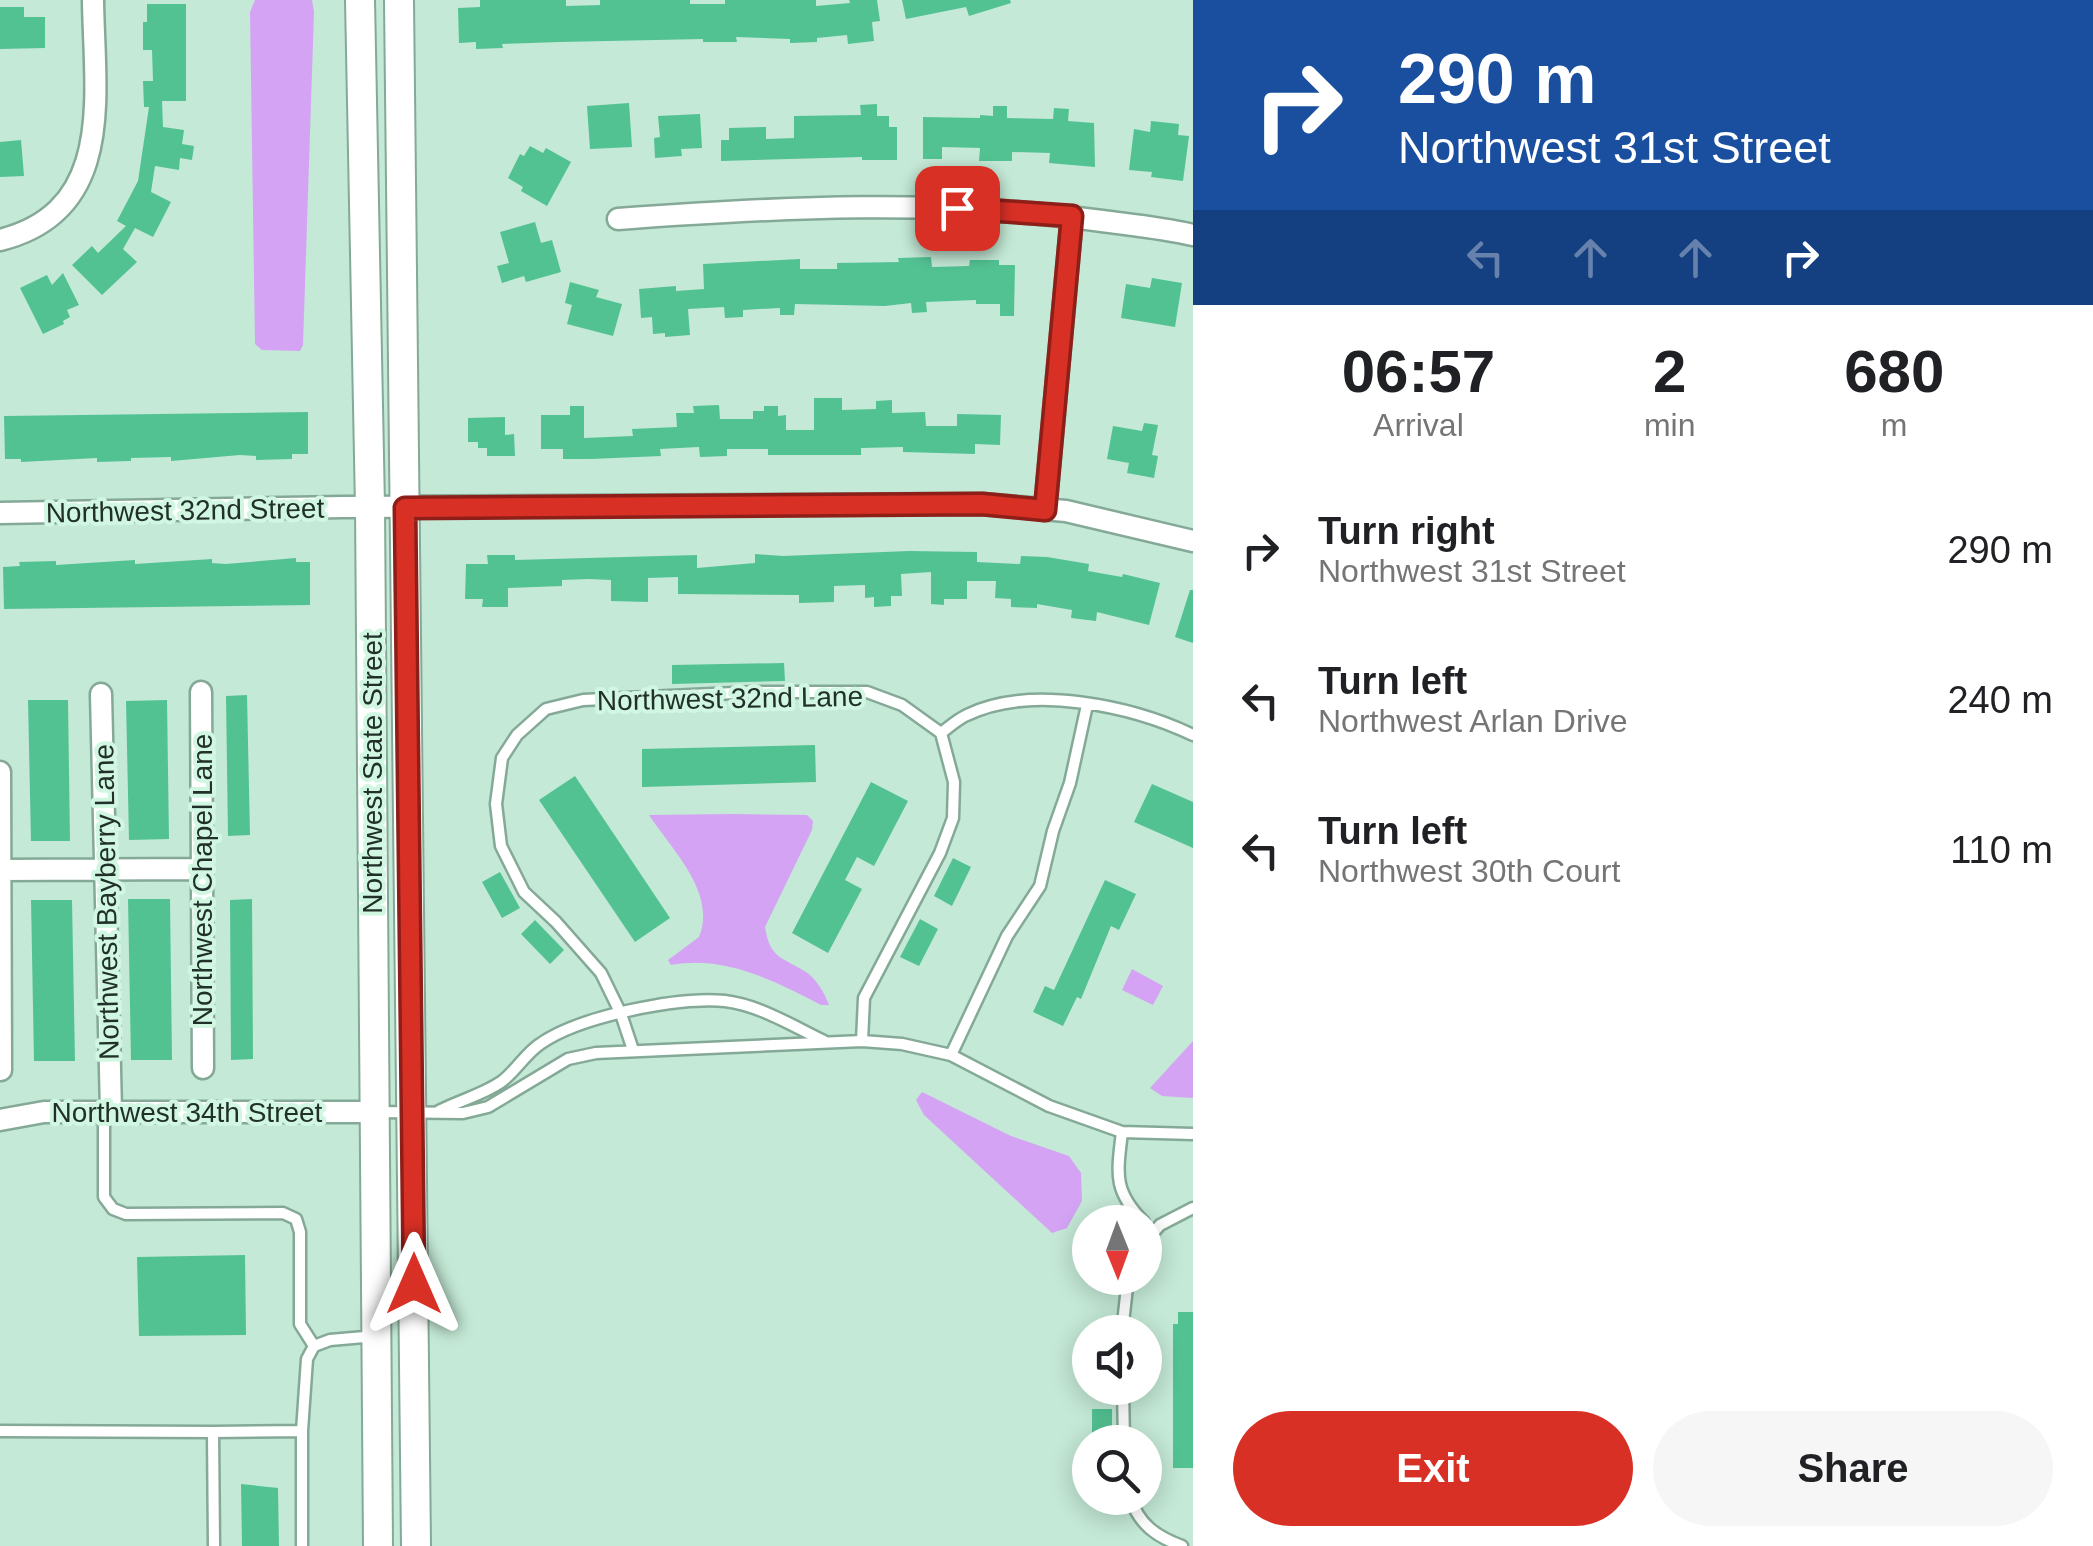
<!DOCTYPE html>
<html lang="en">
<head>
<meta charset="utf-8">
<style>
  body { margin:0; font-family:Helvetica,sans-serif; background:#f6f6f6; color:#202124; height:100vh; display:flex; flex-direction:column; font-size:38px; white-space:nowrap }
  * { box-sizing:border-box; margin:0 }
  p { font-size:32px; color:#757577 }
  .icon { flex:none; width:55px; height:55px; fill:none; stroke:currentColor; stroke-width:2; stroke-linecap:round; stroke-linejoin:round }
  .map { position:relative; flex:1; overflow:hidden }
  .drawer { display:flex; flex-direction:column; background:#fff; width:900px }
  .drawer>* { flex:none }
  .guide { background:#1a4fa0; color:#fff; overflow:hidden }
  .needle { width:65px; rotate:179deg }
  .controls { position:absolute; left:1072px; top:1205px; display:grid; gap:20px }
  .controls a { display:grid; place-items:center; width:90px; height:90px; border-radius:50%; background:#fff; box-shadow:0 5px 25px #0003; font-size:50px }
  .pin { position:absolute; display:grid; place-items:center; width:85px; height:85px; color:#fff; margin:-42px; border-radius:20px; box-shadow:0 5px 15px #0006 }
  .me { position:absolute; width:110px; margin:-55px; rotate:0deg; stroke-linejoin:round; filter:drop-shadow(0 0 8px #0008) }
  .turn { display:flex; align-items:center; gap:35px; height:210px; padding:0 40px; font-size:45px }
  .turn .icon { width:130px; height:130px; stroke-width:2.5 }
  .turn b { display:block; font-size:70px; line-height:85px }
  .lanes { display:flex; align-items:center; height:95px; padding:0 40px; background:#0003; justify-content:center; gap:50px; direction:ltr }
  .lanes .off { opacity:.35 }
  .eta { display:flex; justify-content:space-evenly; align-items:center; height:170px; text-align:center }
  .eta b { font-size:60px; font-weight:600; line-height:70px }
  .primary-button { display:flex; gap:20px; margin-top:auto; padding:20px 40px }
  .primary-button a { flex:1; height:115px; border-radius:60px; background:#d93025; color:#fff; font-size:40px; font-weight:600; line-height:115px; text-align:center }
  .primary-button a+a { background:#f6f6f6; color:#202124 }
  ul { padding:0; list-style:none }
  li { display:flex; align-items:center; gap:30px; height:150px; padding:0 40px }
  li div { flex:1 }
  li b { display:block; font-size:38px }
  li em { font-style:normal }
  main { display:flex; flex:1; min-height:0 }
  .map>svg:first-child { display:block }
  .water { fill:#d4a3f4 }
  .building { fill:#53c293 }
  .lines { fill:none; stroke-linecap:round; stroke-linejoin:round }
  .lane-casing { stroke:#85a997; stroke-width:15 }
  .street-casing { stroke:#85a997; stroke-width:25 }
  .secondary-casing { stroke:#85a997; stroke-width:32 }
  .lane { stroke:#fff; stroke-width:10 }
  .street { stroke:#fff; stroke-width:20 }
  .secondary { stroke:#fff; stroke-width:28 }
  .route-casing { stroke:#8d1f18; stroke-width:25 }
  .route { stroke:#d93025; stroke-width:18 }
  .labels { text-anchor:middle; stroke-width:8; stroke-linejoin:round; paint-order:stroke }
  .street-label { font-size:28px; fill:#213028; stroke:#d1f7e3 }
</style>
</head>
<body>
<main>
<div class="map">
<svg width="1193" height="1546" viewBox="0 0 1193 1546">
  <rect width="100%" height="100%" fill="#c4e9d6"/>
  <path class="water" d="M255 0H312L314 12 303 345 300 351 262 350 255 344 250 12Z
    M733 814 807 815 813 821 812 830 765 927C770 959 782 957 806 972 816 978 825 994 829 1005H821C775 981 725 955 671 965L668 960 699 937C717 893 672 850 649 815Z
    M1132 969 1163 986 1153 1005 1122 990Z
    M1193 1041V1098L1162 1096 1150 1088Z
    M922 1092 1011 1136 1069 1156 1081 1173 1082 1201 1067 1228 1052 1233 924 1115 916 1100Z"/>
  <path class="building" d="M480 0H566V6L600 5V0H690V4H725V0H816V6L850 3 849 0H877L880 21 872 22 874 41 848 44 847 35 817 38V42L790 43V39L736 37 737 42H703V39L560 42 502 44 503 48 476 49V42L459 43 458 8 480 7Z
    M902 0H1010L1011 3 969 16 966 7 906 19Z
    M147 4H186V101H162L163 127 184 130 182 144 194 146 192 160 180 158 179 170 155 166 151 192 171 202 153 237 135 228 123 249 137 262 102 295 72 265 92 246 98 253 126 226 117 221 138 181 149 107H144L143 81H153L152 50H143V22H147Z
    M0 7H24V17H45V48L0 49Z
    M629 103 632 147 590 149 587 106Z
    M877 104V116H889V127H897V160H862V157L721 161V140H729V128L766 127V139L794 138V116L861 115 860 105Z
    M993 106H1007V118L1053 119 1054 108 1069 109 1068 121 1094 123 1095 167 1049 163 1050 153 1012 152V161H979L980 148 942 147V159H923V117L980 118V115L993 116Z
    M700 114 702 148 681 149 682 156 655 158 654 138 660 137 658 116Z
    M1151 121 1179 124 1178 135 1189 136 1183 181 1151 177 1152 172 1129 170 1134 129 1150 132Z
    M21 140 24 176 0 177V142Z
    M530 146 543 153 546 148 571 162 547 206 521 191 523 187 508 178 520 154 524 156Z
    M535 222 541 243 552 240 561 272 526 282 524 276 502 283 497 266 509 263 500 232Z
    M931 257 932 267 969 266 970 260H999V265H1015L1014 316H1000V304H976V300L926 302 927 312 912 313 911 303 885 306 795 304 794 315H780V308L743 310V317L725 318 724 307 688 309 690 335 665 337V333L653 334 652 317 641 318 639 289 676 286V291L704 289 703 264 800 259V269H837V263L899 262 898 258Z
    M63 273 79 305 67 310 70 317 63 321 64 324 43 334 20 288 47 275 52 285Z
    M1152 278 1182 283 1175 327 1121 318 1126 284 1150 288Z
    M570 282 599 290 596 297 622 304 613 336 567 324 572 305 565 303Z
    M814 398H842V410L876 409V401L892 400V413L925 412 926 426H957V414L1001 415 1000 445 975 444V454L903 452V447L861 448V455H768V449H727V456L700 457 699 447 660 449 661 456 591 459H563V449H541V415H570V406H584V438L633 436 632 429 677 427 676 413H694L693 406 719 405 720 419H753V411H764V406H778V416L786 415V430H814Z
    M308 412V454H292V459L256 460V456L240 455 171 461V457L131 458V461L97 462V458L21 462V459H5L4 416Z
    M505 417V435L514 434 515 456H487V448H478V442H468V418Z
    M1144 423 1158 425 1152 455 1158 456 1154 478 1127 473 1129 463 1107 459 1113 426 1142 431Z
    M909 551 977 552V562L1020 564 1021 556 1047 557 1089 564 1088 571 1122 577 1123 574 1160 583 1149 625 1097 612 1096 621 1071 618 1072 610 1037 604V608L1011 607V599L995 598 996 581H967V599H944V605L931 604V572L901 574 902 596H891V606L874 607V597L865 598V585L834 586V602L799 603V595L678 594V577L648 578V602L611 601V580L589 579 562 580V586L508 588V607H482L483 599H465L466 564H488L487 555H515V560L697 555V568L755 563V554L783 556Z
    M296 558V562H310V605L4 609 3 567 20 566 19 562 56 561V565L135 560V564L212 559V563L226 564Z
    M1190 590H1193V643L1175 637Z
    M784 663 785 681 672 684V665Z
    M247 695 250 835 228 836 226 696Z
    M28 700H68L70 841H31Z
    M167 700 169 839 129 840 126 701Z
    M815 745 816 782 642 787V749Z
    M575 776 670 918 635 942 539 800Z
    M871 782 908 801 874 866 857 857 845 880 862 889 828 953 792 933Z
    M1152 784 1193 802V848L1134 822Z
    M953 858 971 867 952 906 934 896Z
    M500 872 520 908 502 918 482 882Z
    M1105 880 1136 894 1119 930 1111 926 1081 999 1077 997 1063 1026 1033 1012 1045 986 1054 990Z
    M128 899H170L172 1060H131Z
    M252 899 253 1059 231 1060 230 900Z
    M31 900H72L75 1061H34Z
    M920 919 938 929 919 966 900 957Z
    M535 920 564 950 550 964 521 934Z
    M245 1255 246 1335 139 1336 137 1257Z
    M1178 1312H1193V1468H1173V1324H1178Z
    M1092 1409H1112V1442H1092Z
    M241 1484 278 1488 279 1546H242Z"/>
  <g class="lines">
    <defs>
      <path id="lane" d="M862 1041 864 998 940 853 953 818 954 782 941 733
        M633 1050 621 1014 601 973 556 922 524 892 501 846 496 804 502 758 517 735 546 709 583 700 756 692H867L902 705 941 733C949 727 958 719 967 715 1031 684 1132 706 1193 735
        M951 1055 1007 936 1040 886 1053 831 1070 783 1087 705
        M104 1111V1197L113 1209 126 1214 283 1213 296 1219 300 1232V1324L314 1346
        M439 1111C460 1100 482 1095 501 1082 516 1071 525 1054 540 1044 578 1017 678 996 725 1001 759 1005 793 1026 824 1041
        M376 1112 463 1113 488 1107 568 1059 596 1053 862 1041 902 1044 951 1055 1049 1106 1122 1132 1193 1134
        M1122 1132C1117 1174 1113 1191 1144 1222
        M1145 1242 1160 1225 1193 1208
        M1122 1332 1128 1278
        M1123 1388 1124 1442
        M0 1431 213 1432 214 1546
        M302 1431V1546
        M213 1432 302 1431 307 1359 314 1346 330 1340 376 1336
        M1131 1498C1138 1524 1157 1537 1182 1546"/>
      <path id="street" d="M618 219C779 207 942 199 1102 221 1132 225 1163 228 1193 235
        M0 240C117 211 94 93 93 0
        M1045 510 1072 216
        M0 513 343 507 982 504 1066 511 1193 541
        M201 692 203 1068
        M101 694 111 1111
        M0 772 1 1070
        M1 870 200 869
        M0 1120 44 1112H375"/>
      <path id="secondary" d="M360 0 370 507 378 1546
        M399 0 416 1546"/>
    </defs>
    <use href="#lane" class="lane-casing"/>
    <use href="#street" class="street-casing"/>
    <use href="#secondary" class="secondary-casing"/>
    <use href="#lane" class="lane"/>
    <use href="#street" class="street"/>
    <use href="#secondary" class="secondary"/>
  </g>
  <g class="lines">
    <defs>
      <path id="route" d="M414 1284 405 508 982 504 1045 510 1072 216 957 208"/>
    </defs>
    <use href="#route" class="route-casing"/>
    <use href="#route" class="route"/>
  </g>
  <g class="labels">
    <g class="street-label">
      <text transform="translate(185 510) rotate(-1)" y="10">Northwest 32nd Street</text>
      <text transform="translate(730 698) rotate(-1)" y="10">Northwest 32nd Lane</text>
      <text transform="translate(372 773) rotate(-90)" y="10">Northwest State Street</text>
      <text transform="translate(202 880) rotate(-90)" y="10">Northwest Chapel Lane</text>
      <text transform="translate(106 902) rotate(-91)" y="10">Northwest Bayberry Lane</text>
      <text x="187" y="1122">Northwest 34th Street</text>
    </g>
  </g>
</svg>
<div class="controls">
<a><svg class="needle" viewBox="-14 -14 28 28"><path d="M0-13l5 13h-10z" fill="#e53935"/><path d="M0 13l5-13h-10z" fill="#757577"/></svg></a>
<a><svg class="icon" aria-label="sound" viewBox="0 0 24 24"><path d="M4 9h4l5-4v14l-5-4H4zM17 9q2 3 0 6"/></svg></a>
<a><svg class="icon" aria-label="search" viewBox="0 0 24 24"><circle cx="10" cy="10" r="6"/><path d="M15 15l6 6"/></svg></a>
</div>
<div class="pin" style="left:957px;top:208px;background:#d93025"><svg class="icon" aria-label="arrive" viewBox="0 0 24 24"><path d="M6 21V4h12l-3 4 3 4H6"/></svg></div>
<svg class="me" style="left:414px;top:1284px" viewBox="-20 -20 40 40"><path d="M0-17L14 15 0 8-14 15z" fill="#d93025" stroke="#fff" stroke-width="4"/></svg>
</div>
<section class="drawer">
<div class="guide">
<div class="turn"><svg class="icon" aria-label="right" viewBox="0 0 24 24"><path d="M7 20v-9h11M14 6l5 5-5 5"/></svg><div><b>290 m</b>Northwest 31st Street</div></div>
<div class="lanes"><svg class="icon off" aria-label="left" viewBox="0 0 24 24"><path d="M17 20v-9H6M10 6l-5 5 5 5"/></svg><svg class="icon off" aria-label="ahead" viewBox="0 0 24 24"><path d="M12 20V5M6 11l6-6 6 6"/></svg><svg class="icon off" aria-label="ahead" viewBox="0 0 24 24"><path d="M12 20V5M6 11l6-6 6 6"/></svg><svg class="icon" aria-label="right" viewBox="0 0 24 24"><path d="M7 20v-9h11M14 6l5 5-5 5"/></svg></div>
</div>
<div class="eta">
<div><b>06:57</b><p>Arrival</p></div>
<div><b>2</b><p>min</p></div>
<div><b>680</b><p>m</p></div>
</div>
<ul>
<li><svg class="icon" aria-label="right" viewBox="0 0 24 24"><path d="M7 20v-9h11M14 6l5 5-5 5"/></svg><div><b>Turn right</b><p>Northwest 31st Street</p></div><em>290 m</em></li>
<li><svg class="icon" aria-label="left" viewBox="0 0 24 24"><path d="M17 20v-9H6M10 6l-5 5 5 5"/></svg><div><b>Turn left</b><p>Northwest Arlan Drive</p></div><em>240 m</em></li>
<li><svg class="icon" aria-label="left" viewBox="0 0 24 24"><path d="M17 20v-9H6M10 6l-5 5 5 5"/></svg><div><b>Turn left</b><p>Northwest 30th Court</p></div><em>110 m</em></li>
</ul>
<div class="primary-button"><a>Exit</a><a>Share</a></div>
</section>
</main>
</body>
</html>
